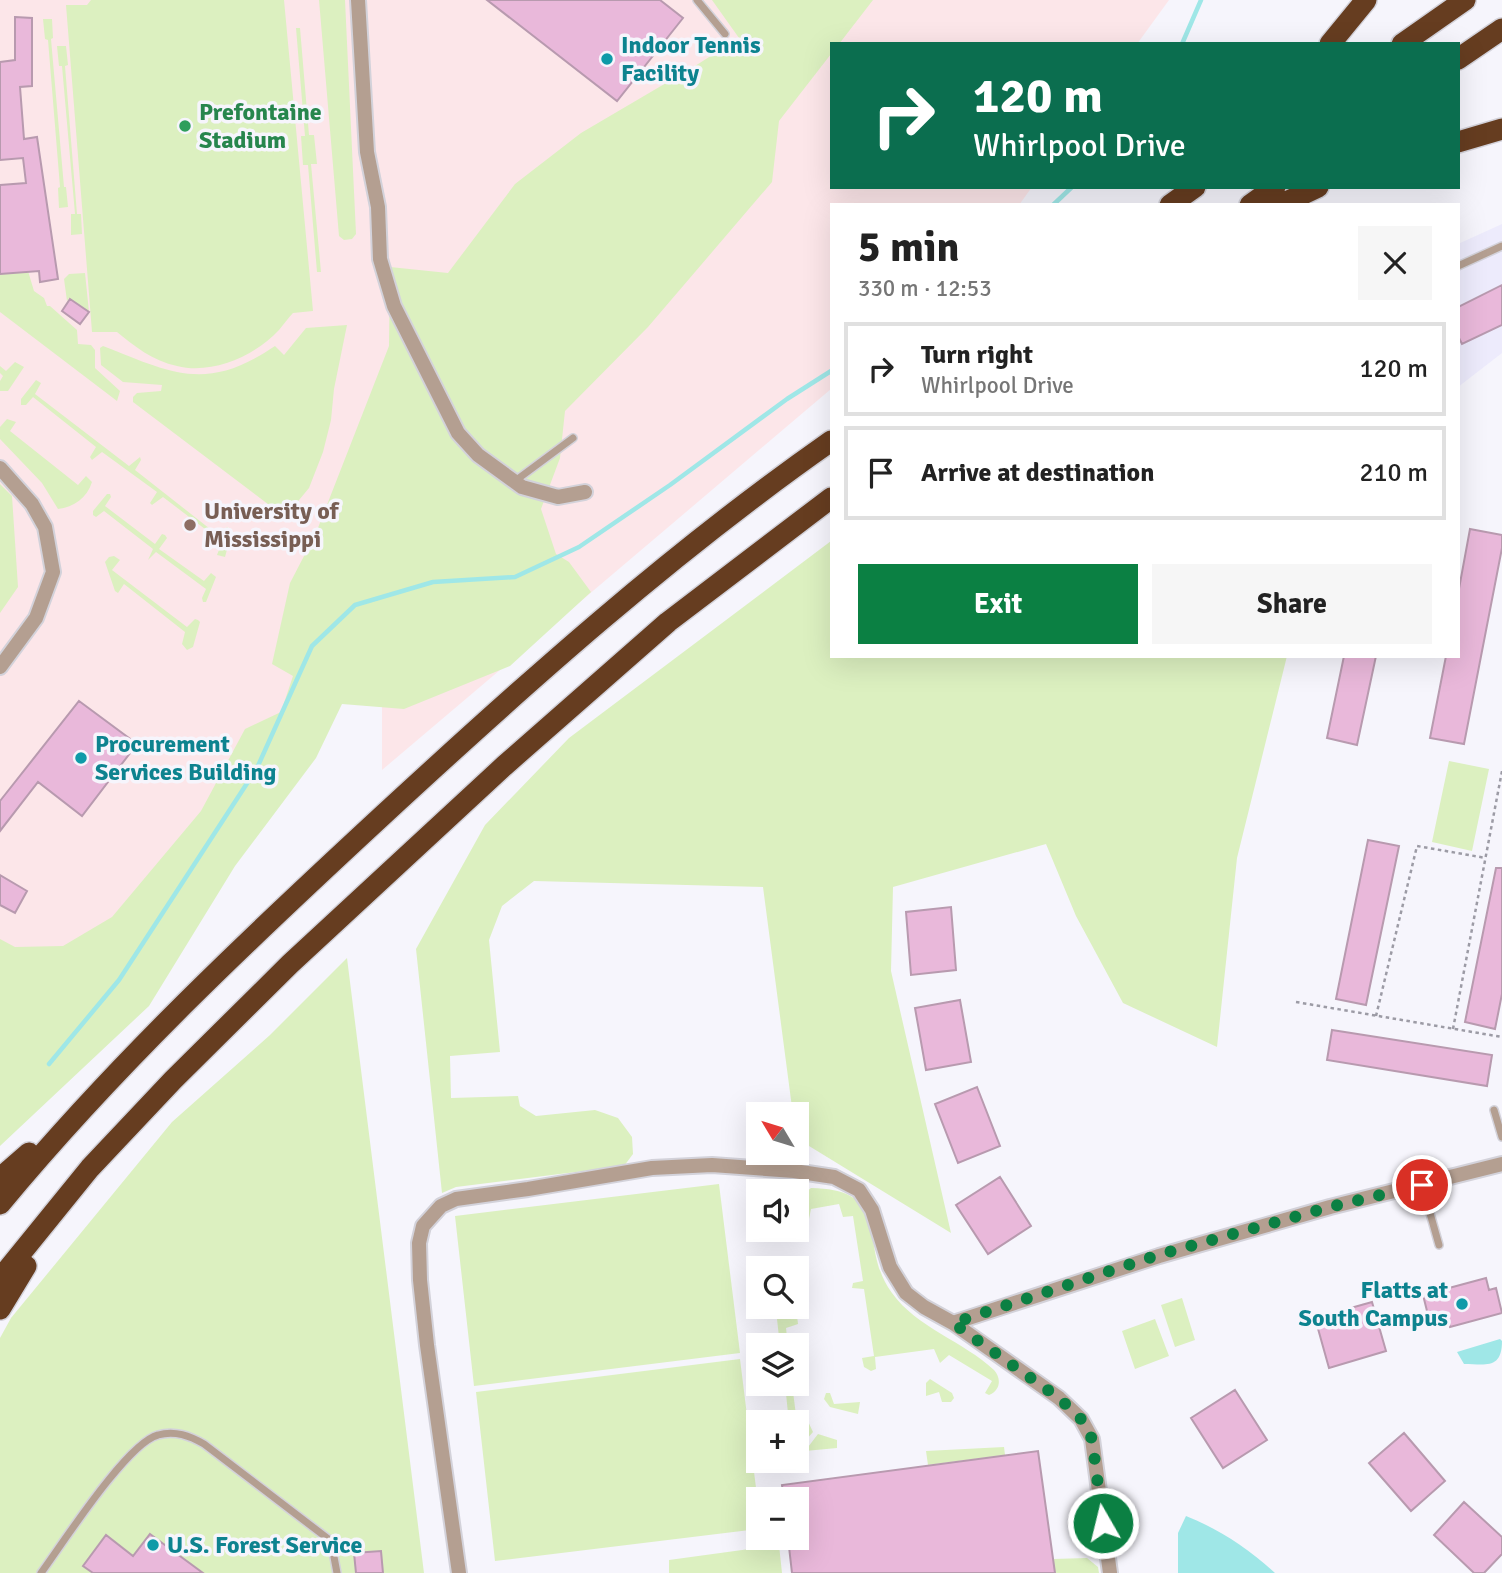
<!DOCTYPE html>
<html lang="en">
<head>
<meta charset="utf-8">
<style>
  body { margin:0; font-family:Signika,sans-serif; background:#f6f6f6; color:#222; height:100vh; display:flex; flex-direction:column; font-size:26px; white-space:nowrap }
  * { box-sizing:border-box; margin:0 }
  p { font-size:23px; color:#767676 }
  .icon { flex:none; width:38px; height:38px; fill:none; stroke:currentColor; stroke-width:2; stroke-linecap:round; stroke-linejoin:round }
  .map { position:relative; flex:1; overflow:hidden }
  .drawer { position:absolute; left:830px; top:203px; width:630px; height:455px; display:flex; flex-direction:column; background:#fff; border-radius:0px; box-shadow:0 7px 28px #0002 }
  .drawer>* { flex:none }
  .hud { position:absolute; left:830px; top:42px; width:630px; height:147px; border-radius:0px; box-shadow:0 7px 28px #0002; background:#0b6e4f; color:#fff; overflow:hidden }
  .needle { width:46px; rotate:308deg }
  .controls { position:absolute; left:746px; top:1102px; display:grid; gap:14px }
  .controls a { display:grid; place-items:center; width:63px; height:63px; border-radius:0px; background:#fff; box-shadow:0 7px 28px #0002; font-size:35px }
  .pin { position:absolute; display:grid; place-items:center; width:60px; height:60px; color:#fff; margin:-30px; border:4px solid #fff; border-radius:50%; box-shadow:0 2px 7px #0007 }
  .me { position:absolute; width:77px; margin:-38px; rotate:352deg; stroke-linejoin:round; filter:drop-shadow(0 0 5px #0008) }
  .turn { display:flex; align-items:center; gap:24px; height:147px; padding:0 28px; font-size:32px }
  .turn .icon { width:91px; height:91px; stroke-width:2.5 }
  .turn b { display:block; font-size:49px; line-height:60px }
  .round { display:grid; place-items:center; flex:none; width:74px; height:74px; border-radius:0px; background:#f6f6f6 }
  .summary { display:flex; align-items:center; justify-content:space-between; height:119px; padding:0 28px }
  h1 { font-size:42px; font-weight:800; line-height:52px }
  .button { display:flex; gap:14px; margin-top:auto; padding:14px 28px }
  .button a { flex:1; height:80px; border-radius:0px; background:#0b8043; color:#fff; font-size:28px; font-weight:800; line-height:80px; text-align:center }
  .button a+a { background:#f6f6f6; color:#222 }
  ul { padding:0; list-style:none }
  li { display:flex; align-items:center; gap:21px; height:94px; margin:0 14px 10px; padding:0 14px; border:4px solid #e0e0e0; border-radius:0px }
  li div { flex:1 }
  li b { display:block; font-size:26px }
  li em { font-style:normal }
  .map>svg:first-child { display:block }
  .built { fill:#edebfc }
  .education { fill:#fce6e9 }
  .green { fill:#dcf0c0 }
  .water { fill:#9fe7e7 }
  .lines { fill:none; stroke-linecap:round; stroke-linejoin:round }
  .stream { stroke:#9fe7e7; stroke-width:4.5 }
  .building { fill:#e9b8da; stroke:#b89aaf; stroke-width:2 }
  .lane-casing { stroke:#d3d2da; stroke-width:10 }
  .street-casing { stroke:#d3d2da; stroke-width:18 }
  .highway-casing { stroke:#d3d2da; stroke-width:24 }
  .path { stroke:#9c9ba5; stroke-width:2.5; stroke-dasharray:3.5 3.5; stroke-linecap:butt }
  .lane { stroke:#b49f91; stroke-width:7 }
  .street { stroke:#b49f91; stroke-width:14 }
  .highway { stroke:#663d20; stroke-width:21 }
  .route { stroke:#0b8043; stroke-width:12; stroke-dasharray:0 21.6 }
  .culture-dot { fill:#0f9aa8; stroke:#f6f5fc; stroke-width:2.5 }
  .leisure-dot { fill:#2e9e5b; stroke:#f6f5fc; stroke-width:2.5 }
  .education-dot { fill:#8d6e63; stroke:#f6f5fc; stroke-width:2.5 }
  .labels { text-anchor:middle; stroke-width:7; stroke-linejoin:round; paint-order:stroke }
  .culture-label { font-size:24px; font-weight:bold; fill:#0d838f; stroke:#f6f5fc; text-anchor:start }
  .leisure-label { font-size:24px; font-weight:bold; fill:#27864d; stroke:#f6f5fc; text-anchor:start }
  .education-label { font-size:24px; font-weight:bold; fill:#785e54; stroke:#f6f5fc; text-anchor:start }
</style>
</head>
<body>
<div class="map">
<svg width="1502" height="1573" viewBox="0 0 1502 1573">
  <rect width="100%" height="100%" fill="#f6f5fc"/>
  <path class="built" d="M1502 224V353L1458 387V244Z"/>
  <path class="education" d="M0 0H1169L1137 44H831V187H1032L1019 205H831V389L382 770V609L0 1119Z"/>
  <path class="green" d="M91 0H284L313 311 293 313C288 318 284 324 279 330 255 356 212 375 177 366 153 361 134 346 117 332H92L66 5H87Z
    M319 0H345L356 234 352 239 344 240 339 236Z
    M712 0H873L839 44H831V54L779 121 772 182 648 327 565 411 560 458 541 509 556 554 569 562 591 592 510 666 404 709 342 704 316 758 235 866 149 1006 0 1146V939L15 947 63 946 112 917 201 811 245 729 281 712 293 676 272 664 290 583 316 533 389 346 390 267 448 273 515 184 581 133 695 66 739 38Z
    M43 19H52L53 38 51 39 64 187H66L68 207 59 208 58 188 60 187 48 40 45 39Z
    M296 28H300L309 135H314L317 164H311L321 272H317L308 165H303L301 136H305Z
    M57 46H66L68 65 65 66 77 214H81L82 234 71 235V214H75L62 66H59Z
    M28 271 34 291 44 298 47 306H50L77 330 78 344 91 345 95 350V368L120 391 117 401 0 312V274Z
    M85 273 89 312 69 298 67 301 64 279 69 274Z
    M347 325 334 389 331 420 323 452 309 488 285 517 133 402V397L137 393 161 391 162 385 123 382 101 365 100 348 103 346C172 373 206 393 275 346L284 355 306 328Z
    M15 362 24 367 8 391H0V381L3 376 0 373V366L6 371Z
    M36 380 41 383 35 394 129 466 140 457 141 460 135 470 219 536 227 527 232 531 225 557 217 555 222 542 163 497 152 505 150 503 157 492 102 452 92 460 90 457 96 447 33 397 26 405H21V399Z
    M7 419 16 422 10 431 78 485 86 476 92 482C87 498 74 507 58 509L42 483 0 439V427Z
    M0 484 12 496 18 587 0 613Z
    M107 494H110L111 497 105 506 155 544 162 534 165 535 167 538 159 549 204 581 211 573 216 577 206 602H203L202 598 206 589 156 552 148 560 153 549 104 511 96 517 93 515V511Z
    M831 541V656H1287L1237 858 1217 1047 1123 1003 1076 916 1046 844 893 887 891 971 951 1233 796 1138V1115H793L763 887 534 881 502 906 489 940 500 1052 450 1056 451 1098 518 1096 520 1106 536 1116 595 1110 618 1118 632 1137 633 1154 624 1166 456 1187 442 1193 416 949 485 825 569 738Z
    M114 556 120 560 112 570 187 627 195 619 198 620 200 622 193 647 187 650 182 644 185 632 124 584 118 593 115 591 105 562 109 557Z
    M1449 761 1489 769 1472 851 1432 842Z
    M347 958 424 1573H0V1338L11 1318 172 1122 270 1035Z
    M719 1184 740 1353 474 1386 455 1216Z
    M811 1188C895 1189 857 1247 892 1293 917 1328 963 1341 994 1370 1002 1379 1000 1391 989 1395L985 1393 992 1381 949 1355 940 1363 934 1349 875 1357 876 1369 871 1371 864 1367 862 1358 874 1356 864 1289 852 1288 853 1283 863 1281 853 1216 843 1217 839 1204 811 1209 809 1219 805 1220C793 1208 800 1196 811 1188Z
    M1182 1298 1195 1340 1175 1347 1161 1305Z
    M797 1316 798 1324 786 1328 788 1346H780L777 1319Z
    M1155 1319 1169 1356 1135 1369 1122 1331Z
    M740 1359 758 1504V1529L495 1561 476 1392Z
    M930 1379 952 1393 954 1398 951 1402H942L939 1392 926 1396V1383Z
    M785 1384H792L796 1415H805L813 1432 796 1451V1423H789Z
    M826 1393H830L834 1404 860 1402 858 1414 830 1407 824 1399Z
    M818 1434 837 1440V1448L805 1451Z
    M1004 1447 1005 1455 928 1465 926 1451Z
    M779 1545 782 1573H669V1560Z
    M1087 1558 1098 1567 1099 1573H1055L1053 1559Z"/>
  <path class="water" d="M1500 1339 1502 1341C1502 1370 1485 1364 1464 1364L1457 1352Z
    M1186 1516C1219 1529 1249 1549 1275 1573H1178V1533Z"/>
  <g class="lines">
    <path class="stream" d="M1182 44 1201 0
      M1053 205 1072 187
      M49 1064 119 980 257 768 312 646 355 605 433 582 515 577 579 547 670 485 787 399 831 371"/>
  </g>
  <path class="building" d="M487 0H660L683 18 617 101Z
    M15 17 32 18V86L20 87 24 139 37 137 58 279 40 282 39 271 0 274V185L26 183 23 158 0 160V62L15 60Z
    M1502 285V325L1462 344 1458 336V307Z
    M70 299 89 312 80 324 62 311Z
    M1470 529 1502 535V548L1464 744 1430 738 1446 656H1458V594Z
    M1344 656H1376L1357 745 1327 738Z
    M79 701 137 744 82 816 38 782 0 831V801Z
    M1368 840 1399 846 1366 1005 1336 999Z
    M1496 868H1502V994L1495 1029 1465 1022Z
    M0 875 27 891 15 913 0 905Z
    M951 907 956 970 911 975 906 912Z
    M960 1000 971 1062 926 1070 915 1008Z
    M1332 1030 1492 1055 1487 1086 1327 1060Z
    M977 1087 1000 1146 958 1163 935 1104Z
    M1000 1177 1031 1226 988 1254 956 1205Z
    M1486 1278 1489 1290 1496 1288 1502 1313 1450 1327 1449 1323 1438 1326 1437 1321 1430 1323 1423 1295Z
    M1372 1302 1386 1351 1329 1368 1315 1318Z
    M1235 1390 1267 1440 1223 1468 1191 1418Z
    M1404 1433 1445 1481 1411 1511 1369 1463Z
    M1038 1451 1055 1573H792L788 1538H796V1500H784L782 1485Z
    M1464 1502 1502 1537V1554L1484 1573H1474L1434 1535Z
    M150 1534 203 1573H93L83 1566 106 1535 133 1556Z
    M381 1551 383 1573H356L354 1553Z"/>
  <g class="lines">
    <defs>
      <path id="lane" d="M697 0 725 34
        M1458 266 1502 246
        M515 481 573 438
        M1494 1110 1502 1137
        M1422 1185 1439 1245
        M41 1573C63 1543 127 1443 158 1435 175 1430 190 1436 204 1444L331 1541 337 1573"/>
      <path id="street" d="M358 0 367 152 378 207 380 259 394 306 458 433 478 455 522 487 558 497 585 492
        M0 468 32 504 45 527 53 572 36 618 0 667
        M953 1323 1159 1256 1330 1207 1502 1164
        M459 1573 427 1345 420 1280 419 1243 423 1226 441 1206 456 1199 528 1189 652 1168 712 1165 794 1171 834 1177 859 1190 872 1210 890 1267 906 1293 924 1307 953 1323 1059 1398 1081 1419 1092 1439 1110 1573"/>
      <path id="highway" d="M1330 44 1366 0
        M1402 44 1465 0
        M1458 59 1502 29
        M1458 142 1502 129
        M1170 205 1195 187
        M1250 205 1275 187
        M1280 205 1318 187
        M0 1178 29 1153
        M0 1204C116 1064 249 939 382 816 526 683 671 553 831 441
        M0 1279 90 1168 173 1080 290 964 504 766 668 622 831 498
        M0 1309 26 1266"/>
    </defs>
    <use href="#lane" class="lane-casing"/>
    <use href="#street" class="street-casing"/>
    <use href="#highway" class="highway-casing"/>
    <path class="path" d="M1296 1002 1502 1037
      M1376 1016 1417 846 1486 858
      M1453 1029 1502 771"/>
    <use href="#lane" class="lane"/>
    <use href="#street" class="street"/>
    <use href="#highway" class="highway"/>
  </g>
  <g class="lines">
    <path class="route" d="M1103 1523 1092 1439 1081 1419 1059 1398 953 1323 1158 1255 1330 1207 1422 1185"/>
  </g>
  <g class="culture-dot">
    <circle cx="607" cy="59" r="7"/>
    <circle cx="81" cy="758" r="7"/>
    <circle cx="1462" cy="1304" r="7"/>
    <circle cx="153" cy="1545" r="7"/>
  </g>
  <circle class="leisure-dot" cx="185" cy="126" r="7"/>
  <circle class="education-dot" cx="190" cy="525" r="7"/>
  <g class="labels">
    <g class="culture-label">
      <text x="621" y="53">Indoor Tennis<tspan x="621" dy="28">Facility</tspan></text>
      <text x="95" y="752">Procurement<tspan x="95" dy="28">Services Building</tspan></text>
      <text x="1448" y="1298" text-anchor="end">Flatts at<tspan x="1448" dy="28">South Campus</tspan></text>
      <text x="167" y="1553">U.S. Forest Service</text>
    </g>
    <g class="leisure-label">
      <text x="199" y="120">Prefontaine<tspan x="199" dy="28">Stadium</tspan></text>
    </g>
    <g class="education-label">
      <text x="204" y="519">University of<tspan x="204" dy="28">Mississippi</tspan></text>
    </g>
  </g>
</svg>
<div class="controls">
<a><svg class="needle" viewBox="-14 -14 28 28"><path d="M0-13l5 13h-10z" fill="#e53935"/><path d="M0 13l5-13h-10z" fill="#767676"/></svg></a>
<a><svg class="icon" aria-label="sound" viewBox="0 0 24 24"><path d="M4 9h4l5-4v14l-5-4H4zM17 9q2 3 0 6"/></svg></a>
<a><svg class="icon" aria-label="search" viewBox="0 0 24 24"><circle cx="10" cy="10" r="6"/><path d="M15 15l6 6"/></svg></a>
<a><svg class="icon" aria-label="layers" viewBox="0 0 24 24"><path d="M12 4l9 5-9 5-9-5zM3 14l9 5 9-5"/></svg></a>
<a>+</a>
<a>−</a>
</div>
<div class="pin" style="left:1422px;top:1185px;background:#d93025"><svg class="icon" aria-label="arrive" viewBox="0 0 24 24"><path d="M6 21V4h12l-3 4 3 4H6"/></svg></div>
<svg class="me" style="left:1103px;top:1523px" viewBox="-20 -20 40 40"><circle r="17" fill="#0b8043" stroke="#fff" stroke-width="3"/><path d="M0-11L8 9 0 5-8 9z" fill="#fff"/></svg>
<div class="hud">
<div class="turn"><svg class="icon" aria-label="right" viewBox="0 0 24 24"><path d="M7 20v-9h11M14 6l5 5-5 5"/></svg><div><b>120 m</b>Whirlpool Drive</div></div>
</div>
<section class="drawer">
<div class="summary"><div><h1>5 min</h1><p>330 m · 12:53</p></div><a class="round"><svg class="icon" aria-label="close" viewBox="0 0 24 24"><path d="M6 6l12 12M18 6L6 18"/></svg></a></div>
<ul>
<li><svg class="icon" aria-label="right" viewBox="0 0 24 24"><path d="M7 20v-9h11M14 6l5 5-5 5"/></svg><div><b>Turn right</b><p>Whirlpool Drive</p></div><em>120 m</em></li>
<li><svg class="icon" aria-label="arrive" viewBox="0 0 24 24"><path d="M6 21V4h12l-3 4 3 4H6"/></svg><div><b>Arrive at destination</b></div><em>210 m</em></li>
</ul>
<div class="button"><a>Exit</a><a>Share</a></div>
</section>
</div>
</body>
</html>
